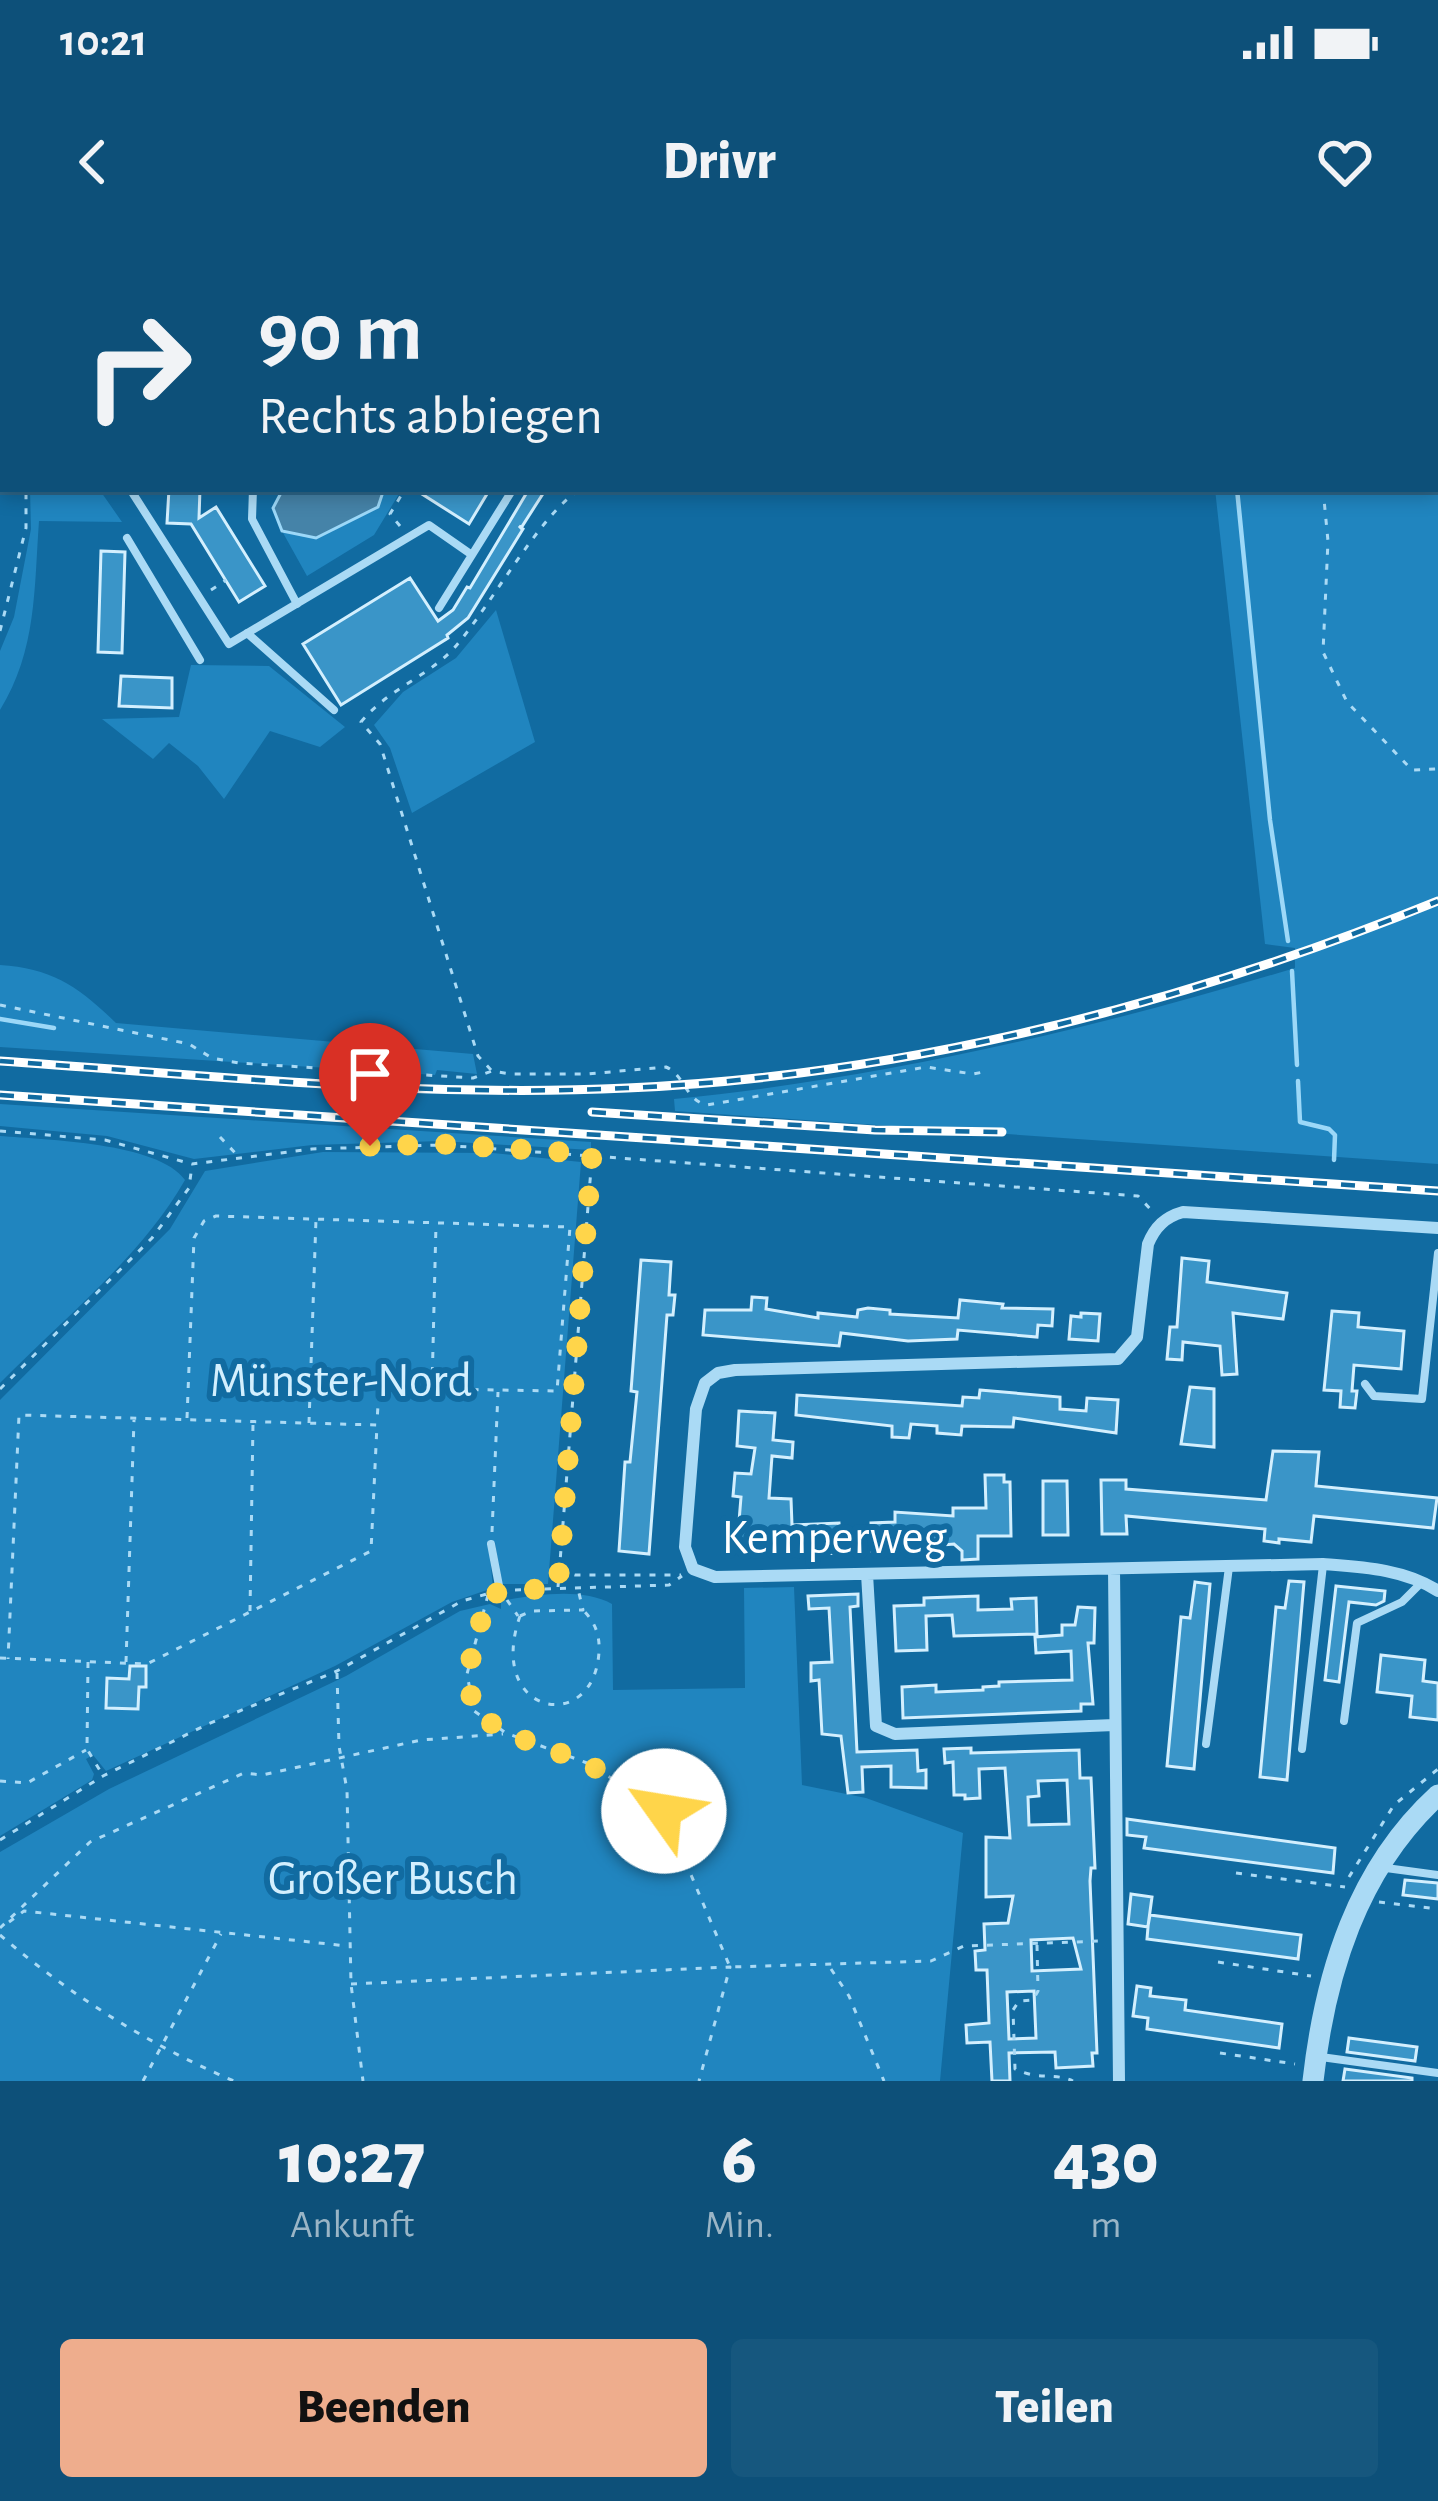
<!DOCTYPE html>
<html lang="de">
<head>
<meta charset="utf-8">
<style>
  body { margin:0; font-family:"Alegreya Sans",sans-serif; background:#16577e; color:#f1f3f6; height:100vh; display:flex; flex-direction:column; font-size:45px; white-space:nowrap }
  * { box-sizing:border-box; margin:0 }
  p { font-size:39px; color:#9ab5c6 }
  .icon { flex:none; width:66px; height:66px; fill:none; stroke:currentColor; stroke-width:2; stroke-linecap:round; stroke-linejoin:round }
  .map { position:relative; height:1841px; overflow:hidden }
  .details { display:flex; flex-direction:column; background:#0d5079; flex:1 }
  .details>* { flex:none }
  .top-card { position:absolute; left:0px; top:0px; width:1440px; height:252px; box-shadow:0 6px 18px #0003,0 0 0 3px #2d678a; background:#0d5079; color:#f1f3f6; overflow:hidden }
  .pin { position:absolute; display:grid; place-items:center; width:102px; height:102px; color:#fff; margin:-123px -51px; border-radius:50% 50% 50% 0; rotate:-45deg; box-shadow:0 0 12px #0007 }
  .pin .icon { rotate:45deg }
  .me { position:absolute; width:132px; margin:-66px; rotate:302deg; stroke-linejoin:round; filter:drop-shadow(0 0 9px #0008) }
  .turn { display:flex; align-items:center; gap:42px; height:252px; padding:0 60px; font-size:54px }
  .turn .icon { width:156px; height:156px; stroke-width:2.5 }
  .turn b { display:block; font-size:84px; line-height:102px }
  .eta { display:flex; justify-content:space-evenly; align-items:center; height:204px; text-align:center }
  .eta b { font-size:72px; font-weight:800; line-height:84px }
  .action { display:flex; gap:24px; margin-top:auto; padding:24px 60px }
  .action a { flex:1; height:138px; border-radius:12px; background:#eead8d; color:#111; font-size:48px; font-weight:800; line-height:138px; text-align:center }
  .action a+a { background:#16577e; color:#f1f3f6 }
  .status { display:flex; justify-content:space-between; align-items:center; height:84px; padding:0 60px; background:#0d5079; direction:ltr }
  .status svg { height:33px; fill:currentColor }
  header { display:flex; justify-content:space-between; align-items:center; height:156px; padding:0 60px; background:#0d5079; font-size:54px; font-weight:800 }
  .map>svg:first-child { display:block }
  .green { fill:#2085bf }
  .water { fill:#4583a8; stroke:#9cd8f8; stroke-width:3 }
  .lines { fill:none; stroke-linecap:round; stroke-linejoin:round }
  .stream { stroke:#9cd8f8; stroke-width:4.5 }
  .building { fill:#3a95c8; stroke:#d3effe; stroke-width:3; fill-rule:evenodd }
  .path { stroke:#aadaf5; stroke-width:3; stroke-dasharray:6 9; stroke-linecap:butt }
  .service { stroke:#aadaf5; stroke-width:8 }
  .minor { stroke:#aadaf5; stroke-width:12 }
  .tertiary { stroke:#aadaf5; stroke-width:21 }
  .rail-casing { stroke:#fff; stroke-width:9 }
  .rail { stroke:#116ba1; stroke-width:4.5; stroke-dasharray:14; stroke-linecap:butt }
  .route { stroke:#ffd54a; stroke-width:21; stroke-dasharray:0 37.8 }
  .labels { text-anchor:middle; stroke-width:12; stroke-linejoin:round; paint-order:stroke }
  .park-label { font-size:48px; fill:#d3effe; stroke:#116ba1 }
  .street-label { font-size:48px; fill:#fff; stroke:#116ba1 }
</style>
</head>
<body>
<div class="status"><b>10:21</b><svg viewBox="0 0 49 12"><path d="M0 12V9h3v3zM5 12V6h3v6zM10 12V3h3v9zM15 12V0h3v12zM26 1h20v11H26zM47 4h2v5h-2z"/></svg></div>
<header><svg class="icon" aria-label="back" viewBox="0 0 24 24"><path d="M15 5l-7 7 7 7"/></svg>Drivr<svg class="icon" aria-label="heart" viewBox="0 0 24 24"><path d="M12 20l-8-8c-3-5 5-10 8-4 3-6 11-1 8 4z"/></svg></header>
<div class="map">
<svg width="1438" height="1841" viewBox="0 0 1438 1841">
  <rect width="100%" height="100%" fill="#116ba1"/>
  <path class="green" d="M1438 10V924L675 871 674 859C886 838 1092 789 1295 728V708L1265 704 1215 249H1437Z
    M30 249H99L122 282 39 281C34 349 37 410 0 470V411L14 377 31 289Z
    M384 249H402L374 295 307 336 282 291 317 298 377 268Z
    M496 370 535 502 412 573 390 508 374 485 403 452 456 418Z
    M191 425 269 426 345 487 320 507 270 491 224 559 198 526 169 503 153 519 102 479 179 477Z
    M0 725C52 728 79 747 116 783L473 814 477 834 437 830 435 835 0 807Z
    M0 864 591 902V910L441 901 312 905 194 919 107 896 0 886Z
    M0 896C46 900 158 902 185 940 142 1016 61 1081 0 1143Z
    M323 912 493 913 581 922 548 1344H501L495 1302 489 1305 493 1348 452 1362 335 1426 106 1531 93 1515 86 1519 94 1534 92 1540 0 1596V1160L170 989 205 931Z
    M794 1347 802 1545 866 1558 963 1593 940 1841H0V1612L109 1549 346 1436 460 1371 490 1364 501 1369V1361C534 1355 582 1347 612 1364L613 1450 745 1448 744 1348Z"/>
  <path class="water" d="M283 249H384L378 267 316 298 282 291 273 268Z"/>
  <g class="lines">
    <path class="stream" d="M1174 0 1175 3
      M1237 249 1270 580 1288 701
      M1292 731 1297 825
      M0 779 54 788
      M1298 841 1300 882 1329 889 1335 895 1334 920"/>
  </g>
  <path class="building" d="M169 249H200L199 278 216 267 265 346 239 362 191 284 167 283Z
    M414 249H490L469 284Z
    M529 249H546L521 288 519 286 523 289 468 378 447 395 448 398 341 465 303 404 410 338 438 381 453 370 467 347 470 348Z
    M101 311 125 312 122 413 98 412Z
    M121 436 172 438V468L119 466Z
    M1182 1018 1209 1021 1207 1042 1287 1053 1283 1079 1233 1073 1237 1134 1222 1135 1220 1106 1183 1102 1182 1120 1167 1119 1170 1087H1177Z
    M641 1020 671 1022 669 1055H675L673 1075H667L649 1314 619 1311 625 1222H630L637 1152 631 1151Z
    M752 1057 767 1058 766 1069 818 1078V1073L857 1077 858 1070 868 1068 890 1070V1074L958 1078 960 1060 1003 1064 1002 1068 1053 1069 1052 1086 1038 1085 1037 1097 958 1090 957 1099 908 1101 841 1093 839 1106 703 1095 705 1070H751Z
    M1332 1071 1359 1073 1358 1087 1404 1091 1401 1129 1354 1125 1352 1151H1357L1355 1168 1340 1167 1341 1151 1324 1150Z
    M1081 1073 1100 1074 1098 1101 1069 1099 1071 1076 1081 1077Z
    M1190 1147 1214 1149V1207L1181 1204Z
    M980 1150 1060 1157V1169L1086 1171 1087 1158 1118 1160 1116 1193 1014 1178 1013 1187 962 1186 961 1195 937 1193V1186L911 1184 909 1198 892 1197V1186L796 1175 797 1155 962 1166 963 1157 979 1158Z
    M739 1171 775 1173 773 1200 793 1202 792 1218 772 1216 769 1258 791 1259 792 1285 839 1283 841 1314 737 1306 741 1257 733 1256 735 1233 751 1234 755 1208 737 1206Z
    M1273 1211 1319 1212 1316 1246 1437 1258 1433 1288 1314 1276 1311 1302 1279 1299V1303L1264 1301 1265 1289 1126 1276 1127 1294H1102L1101 1240H1126V1249L1266 1260Z
    M985 1235H1004V1242H1010L1011 1296H978V1319L962 1320V1311L954 1304 872 1311 871 1283 895 1282V1272L953 1276V1268H986Z
    M1043 1241H1067L1068 1295H1043Z
    M1289 1341 1304 1342 1287 1540 1260 1537 1276 1367 1285 1368Z
    M1195 1342 1210 1344 1194 1529 1167 1526 1181 1377 1190 1378Z
    M1336 1346 1385 1351 1384 1361 1376 1365 1349 1362 1339 1442 1325 1440Z
    M858 1354V1366L850 1367 857 1512 917 1510 918 1531 926 1530V1548L891 1547V1526L862 1527 863 1552 848 1553 841 1496 822 1494 819 1440 811 1441V1423L832 1422 829 1368 809 1369 808 1356Z
    M978 1356V1370L1012 1369 1011 1359 1036 1358 1037 1394 954 1396 952 1375 926 1376 927 1410 896 1411 894 1366 924 1365V1358Z
    M1078 1367 1095 1368 1094 1403H1088L1093 1464H1081V1471L903 1478 902 1447 936 1445V1452L983 1450V1447L999 1446V1442L1072 1440 1071 1411 1036 1413 1035 1397 1062 1395V1385H1075Z
    M1381 1415 1425 1420 1423 1441 1438 1443V1480L1410 1477 1412 1456 1377 1452Z
    M130 1426H146V1447H139L138 1469 106 1468 107 1438 129 1439Z
    M971 1508V1513L1079 1510 1080 1538H1091L1095 1628H1091L1090 1641 1097 1813H1092L1093 1826 1056 1828 1055 1812 1009 1813 1010 1841H992L990 1802 967 1803 966 1785 989 1783 987 1730H976L975 1711 985 1710 984 1684 1008 1683 1013 1656 986 1657V1597L1010 1598 1005 1528 979 1529 980 1558 965 1559V1555H954L953 1522 945 1523 944 1509ZM1067 1540 1069 1584 1029 1585 1028 1557 1039 1556 1038 1541ZM1073 1698 1081 1729 1032 1731 1031 1700ZM1034 1751 1036 1798 1009 1799 1007 1752Z
    M1127 1579 1335 1608 1333 1633 1144 1608 1146 1597 1127 1595Z
    M1405 1640 1438 1643V1659L1403 1655Z
    M1131 1654 1152 1657 1148 1686 1150 1675 1301 1695 1298 1719 1147 1699 1148 1687 1128 1684Z
    M1137 1746 1151 1748 1150 1756 1186 1760 1185 1770 1282 1784 1279 1808 1147 1789 1148 1778 1133 1776Z
    M1349 1798 1417 1807 1415 1821 1347 1812Z
    M1345 1829 1412 1838V1841H1343Z"/>
  <g class="lines">
    <path class="path" d="M112 0 113 3
      M305 0 306 3
      M395 0 396 3
      M146 3 150 0
      M693 3 695 0
      M1437 63H1438
      M1323 249 1328 301 1323 412 1347 462 1412 530 1438 529
      M400 286 390 274 405 249
      M211 350 226 340
      M0 391 26 288V249
      M0 765 189 804 212 818 239 823 473 838 492 831 511 834H587L666 827C685 835 685 860 707 865L926 827 973 834 989 831
      M491 830 478 816 380 504 361 482C389 448 428 437 455 407 488 370 545 266 582 249
      M0 891 105 900 192 924 312 909 441 905 1138 956 1154 973
      M220 897 240 918
      M432 1148 436 984
      M0 1149 152 998 189 948 192 925
      M187 1178 194 998 204 981 216 976 570 987 557 1151 379 1148 377 1182
      M309 1183 316 979
      M492 1292 498 1152
      M560 1331 575 1335H681
      M558 1347 592 916
      M515 1350 669 1345 682 1336
      M488 1355 467 1434 474 1471 506 1493 587 1523 664 1571 730 1727 931 1721 964 1706 1101 1701
      M507 1360 518 1376
      M250 1371 253 1183
      M520 1376C485 1476 594 1496 599 1412 600 1395 595 1382 583 1370
      M520 1376 532 1371 583 1370 578 1349
      M0 1418 147 1424 371 1311 377 1185 19 1175 8 1419
      M88 1422 87 1509 102 1534
      M126 1422 134 1180
      M337 1433 339 1506 347 1550 351 1744 363 1841
      M0 1541 27 1543 86 1510
      M0 1600 103 1536 208 1484 337 1431 462 1361 487 1354
      M1236 1633 1345 1647
      M1349 1637 1394 1565 1438 1529
      M1379 1662 1438 1669
      M9 1682 24 1671 347 1706
      M0 1688 90 1602 244 1533 262 1535 421 1500 503 1494
      M0 1695C70 1755 149 1805 234 1841
      M1037 1705 1038 1751 1033 1760 1019 1761 1013 1770 1015 1829C1040 1841 1053 1832 1073 1841
      M1218 1722 1311 1736
      M831 1729 849 1756 884 1841
      M351 1744 730 1727 699 1841
      M1220 1813 1295 1824
      M143 1841 221 1694"/>
    <path class="service" d="M89 0 90 3
      M242 3 247 0
      M561 3V0
      M130 249 229 404 429 285 472 315
      M253 249 252 279 297 364
      M127 298 200 420
      M439 368 513 249
      M247 393 334 470
      M1365 1144 1374 1156 1422 1159 1438 1013
      M491 1304 500 1351
      M1344 1481 1357 1383 1402 1362 1422 1342
      M1206 1504 1229 1327
      M1302 1509 1323 1325
      M1386 1628 1438 1635
      M1321 1817 1438 1833"/>
    <path class="minor" d="M1438 988 1183 972C1165 977 1155 987 1148 1004L1137 1097 1118 1119 735 1130 718 1133 705 1143 696 1169 685 1307 693 1329 715 1337 1323 1324C1362 1327 1405 1329 1438 1351
      M1114 1329 1119 1841
      M867 1334 876 1486 895 1494 1114 1485"/>
    <path class="tertiary" d="M1313 1841C1325 1734 1357 1629 1438 1555"/>
    <defs>
      <path id="rail" d="M0 821C208 835 418 858 627 848 903 836 1182 765 1438 661
        M0 855 1438 951
        M592 872 875 890 1002 892"/>
    </defs>
    <use href="#rail" class="rail-casing"/>
    <use href="#rail" class="rail"/>
  </g>
  <g class="lines">
    <path class="route" d="M370 906 442 904 592 914 558 1347 488 1354 467 1434 474 1472 506 1493 587 1523 664 1571"/>
  </g>
  <g class="labels">
    <g class="park-label">
      <text x="341" y="1156">Münster-Nord</text>
      <text x="393" y="1654">Großer Busch</text>
    </g>
    <g class="street-label">
      <text x="834" y="1313">Kemperweg</text>
    </g>
  </g>
</svg>
<div class="pin" style="left:370px;top:906px;background:#d93025"><svg class="icon" aria-label="arrive" viewBox="0 0 24 24"><path d="M6 21V4h12l-3 4 3 4H6"/></svg></div>
<svg class="me" style="left:664px;top:1571px" viewBox="-20 -20 40 40"><circle r="19" fill="#fff"/><path d="M0-13L10 11 0 6-10 11z" fill="#ffd54a"/></svg>
<div class="top-card">
<div class="turn"><svg class="icon" aria-label="right" viewBox="0 0 24 24"><path d="M7 20v-9h11M14 6l5 5-5 5"/></svg><div><b>90 m</b>Rechts abbiegen</div></div>
</div>
</div>
<section class="details">
<div class="eta">
<div><b>10:27</b><p>Ankunft</p></div>
<div><b>6</b><p>Min.</p></div>
<div><b>430</b><p>m</p></div>
</div>
<div class="action"><a>Beenden</a><a>Teilen</a></div>
</section>
</body>
</html>
